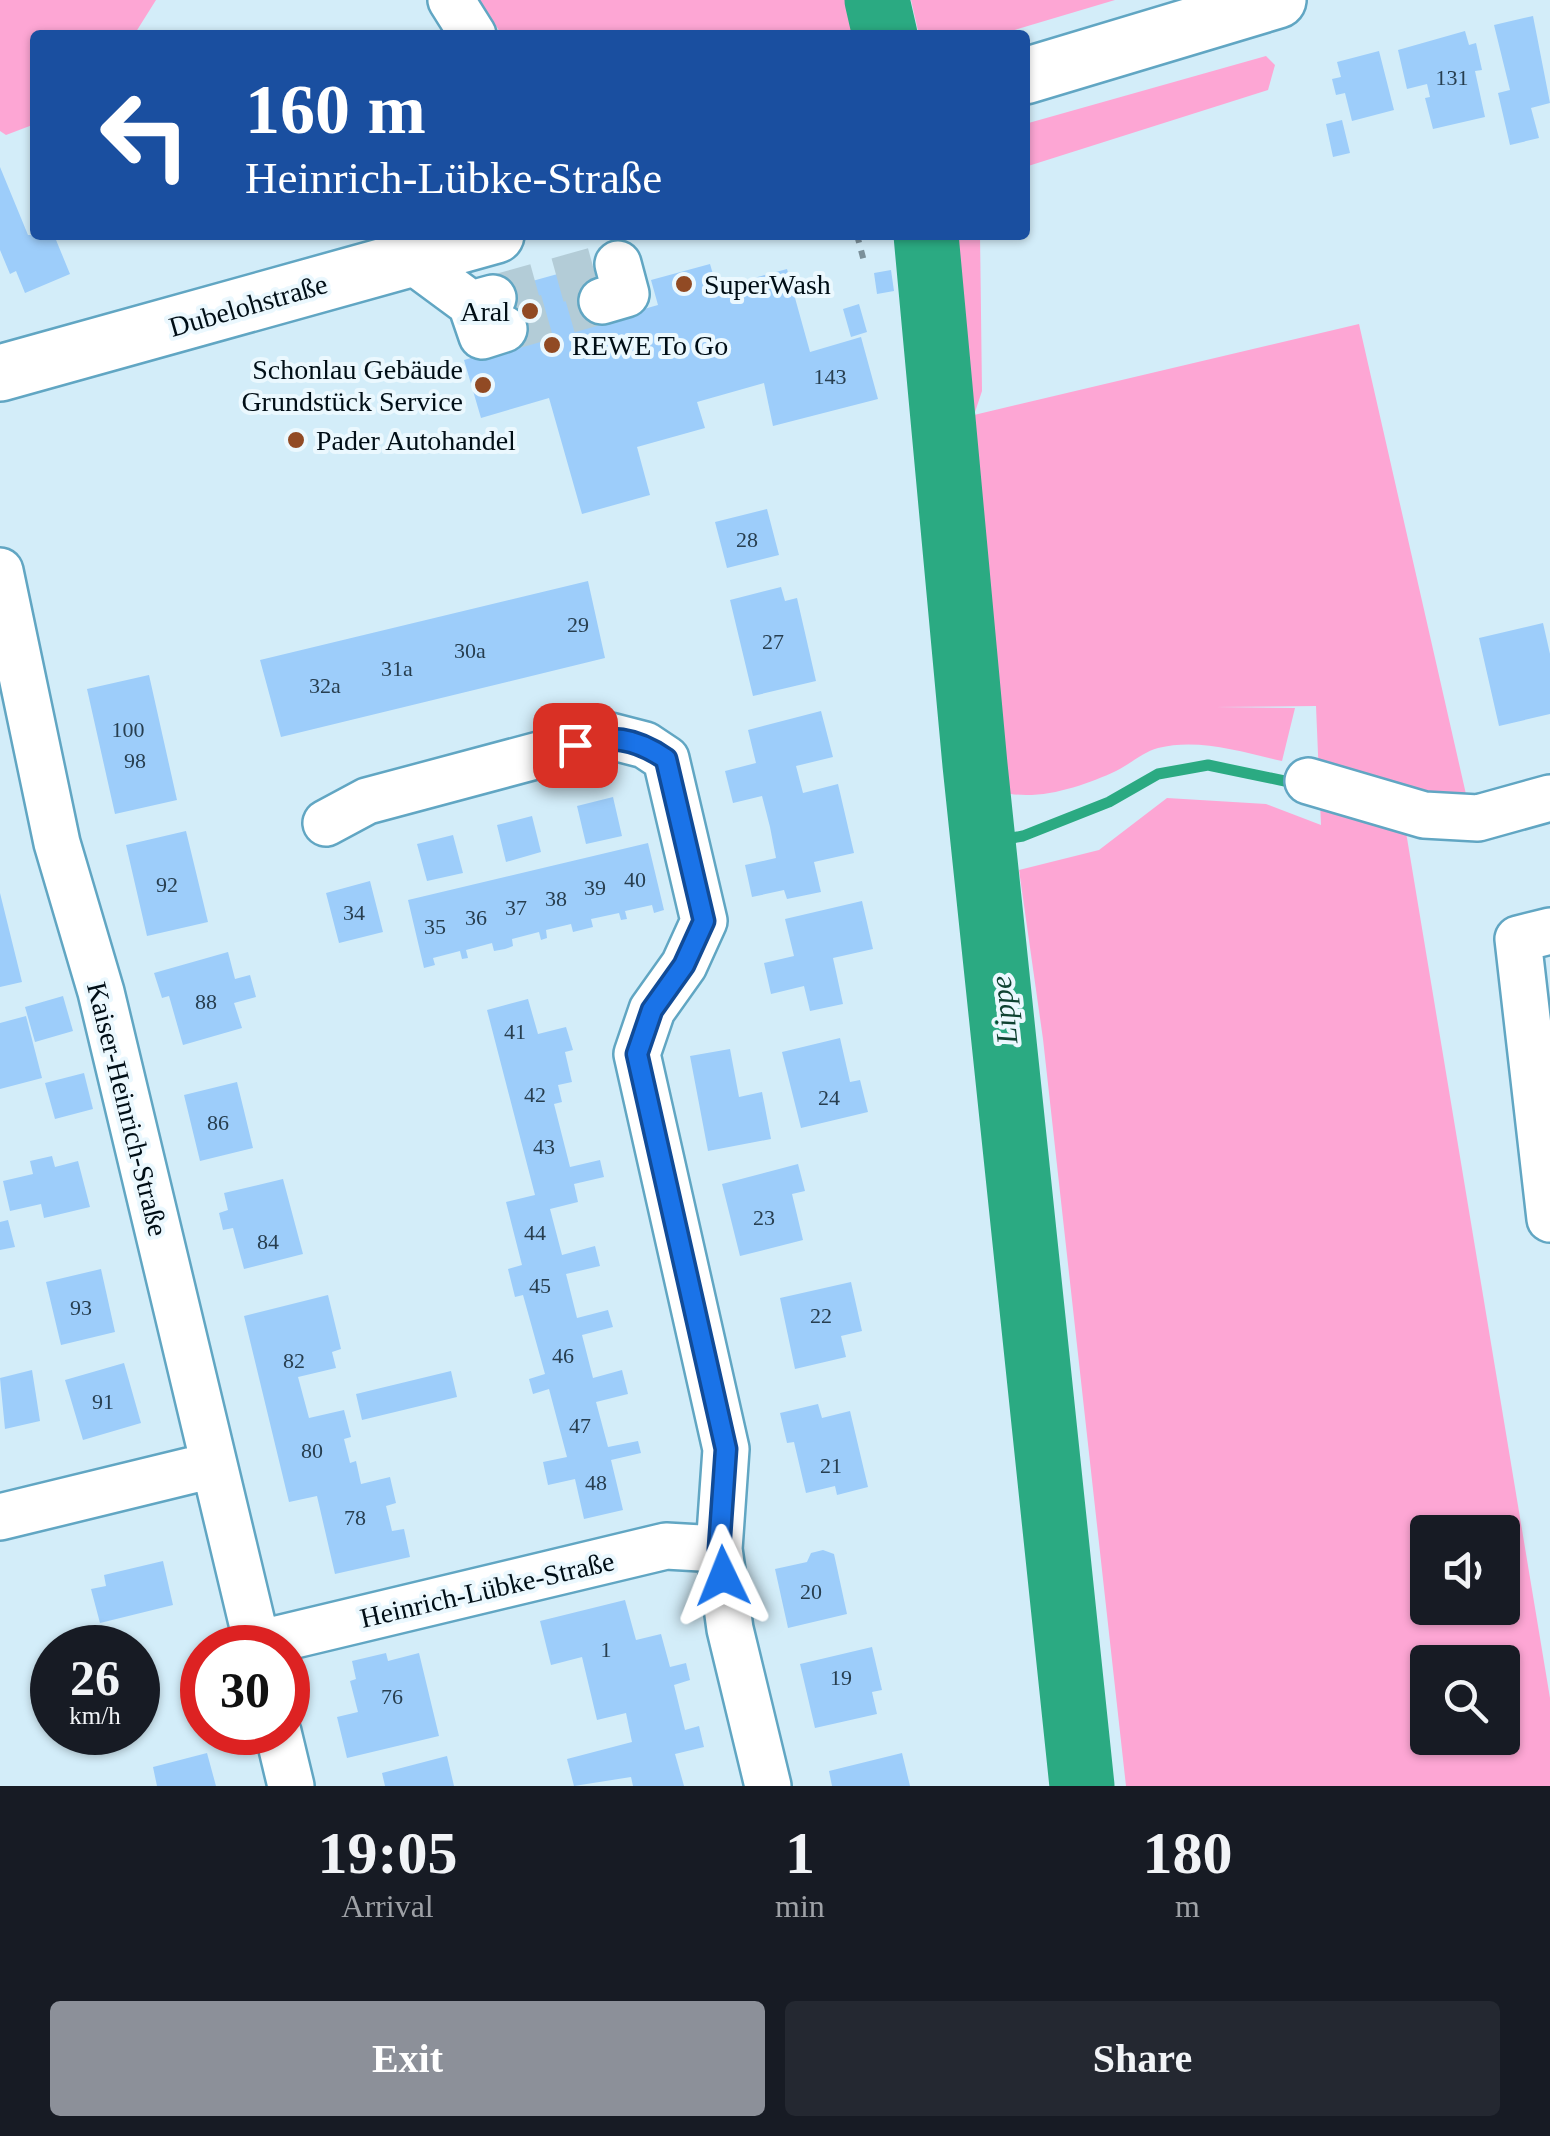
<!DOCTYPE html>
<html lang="en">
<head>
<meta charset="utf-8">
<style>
  body { margin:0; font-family:"Times New Roman",serif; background:#242831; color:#f1f3f6; height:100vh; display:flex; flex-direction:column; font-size:38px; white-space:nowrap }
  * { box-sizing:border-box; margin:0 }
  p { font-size:32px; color:#9ea1a6 }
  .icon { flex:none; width:55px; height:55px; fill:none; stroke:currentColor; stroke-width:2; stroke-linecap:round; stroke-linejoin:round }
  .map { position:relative; height:1786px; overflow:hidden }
  .drawer { display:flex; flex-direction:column; background:#171b24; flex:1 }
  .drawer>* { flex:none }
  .hud { position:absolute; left:30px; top:30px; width:1000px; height:210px; border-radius:10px; box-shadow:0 2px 8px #0004; background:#1a4fa0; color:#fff; overflow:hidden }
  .controls { position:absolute; left:1410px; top:1515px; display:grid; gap:20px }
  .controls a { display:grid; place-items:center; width:110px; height:110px; border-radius:10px; background:#171b24; box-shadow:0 2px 8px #0004; font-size:50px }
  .speed { position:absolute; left:30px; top:1625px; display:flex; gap:20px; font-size:50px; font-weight:700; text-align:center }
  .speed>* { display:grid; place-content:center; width:130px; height:130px; border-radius:50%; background:#171b24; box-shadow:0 2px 8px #0004; line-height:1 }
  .speed small { font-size:25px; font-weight:400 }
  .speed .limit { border:15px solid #d22; background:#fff; color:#111 }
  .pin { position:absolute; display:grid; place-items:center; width:85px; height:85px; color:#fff; margin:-42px; border-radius:20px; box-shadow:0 5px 15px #0006 }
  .me { position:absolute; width:110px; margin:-55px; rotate:358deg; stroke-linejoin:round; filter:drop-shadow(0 0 8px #0008) }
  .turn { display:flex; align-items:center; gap:35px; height:210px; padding:0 50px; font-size:45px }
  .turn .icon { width:130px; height:130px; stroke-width:2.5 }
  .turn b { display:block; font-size:70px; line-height:85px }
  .eta { display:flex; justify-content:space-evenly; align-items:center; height:170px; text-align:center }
  .eta b { font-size:60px; font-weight:800; line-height:70px }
  .button { display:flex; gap:20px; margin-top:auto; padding:20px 50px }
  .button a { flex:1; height:115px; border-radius:10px; background:#8c9099; color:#fff; font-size:40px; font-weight:800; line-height:115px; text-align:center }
  .button a+a { background:#242831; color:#f1f3f6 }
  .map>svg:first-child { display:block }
  .green { fill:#fda6d4; fill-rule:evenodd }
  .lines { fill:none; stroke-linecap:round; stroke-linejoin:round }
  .stream { stroke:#2baa82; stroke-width:11 }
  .river { stroke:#2baa82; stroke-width:65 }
  .building { fill:#9dcdfa }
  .minor-tunnel { stroke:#b3ccd7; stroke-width:45; stroke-dasharray:45 22; stroke-linecap:butt }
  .minor-casing { stroke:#61a6c3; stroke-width:50 }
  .major-casing { stroke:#61a6c3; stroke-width:60 }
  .path { stroke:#7b909a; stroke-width:6; stroke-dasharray:8 8; stroke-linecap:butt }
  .minor { stroke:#fff; stroke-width:45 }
  .major { stroke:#fff; stroke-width:55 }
  .route-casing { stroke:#114b97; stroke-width:25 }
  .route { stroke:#1a73e8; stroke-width:18 }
  .poi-dot { fill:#914a24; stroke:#ebf8fe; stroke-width:4 }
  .labels { text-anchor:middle; stroke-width:8; stroke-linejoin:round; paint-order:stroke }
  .number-label { font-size:22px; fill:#273e4f }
  .poi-label { font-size:28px; fill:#000e16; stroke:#ebf8fe; text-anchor:start }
  .street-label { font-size:28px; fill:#000e16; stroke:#ebf8fe }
  .water-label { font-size:30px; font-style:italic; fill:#0e4231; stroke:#ebf8fe }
</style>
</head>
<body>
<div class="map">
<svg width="1550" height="1786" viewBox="0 0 1550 1786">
  <rect width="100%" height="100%" fill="#d3edf9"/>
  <path class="green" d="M0 0H156L134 35H35V124L6 135 0 131Z
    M479 0H846L855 35H502Z
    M911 0H1115L998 35H919Z
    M1266 56 1275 65 1268 90 1025 167V124Z
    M949 235H980L982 391 974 415 1359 324 1468 803 1404 820 1550 1698V1786H1126L1043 1039 1019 870 1099 850 1167 798 1266 804 1321 825 1316 706 1215 707 1295 708 1282 761C1242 752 1199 738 1158 748 1143 752 1130 764 1116 771 1084 786 1037 802 1002 792ZM1428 1532H1502V1608H1428ZM1428 1662H1502V1738H1428Z"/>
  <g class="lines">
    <path class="stream" d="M983 843 1023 836 1109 802 1158 774 1208 765 1294 783"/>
    <path class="river" d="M877 0 885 35
      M926 235 975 765 1082 1786"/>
  </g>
  <path class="building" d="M1533 16 1550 103 1531 108 1539 138 1510 145 1498 93 1510 90 1494 25Z
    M1465 31 1469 45 1476 43 1482 70 1475 71 1485 117 1433 129 1425 98 1430 97 1427 84 1407 89 1398 50Z
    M1379 51 1394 110 1352 121 1345 93 1336 95 1332 79 1341 77 1337 62Z
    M1342 120 1350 153 1333 157 1326 124Z
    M0 167 28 235H54L70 274 25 293 16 271 10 274 0 250Z
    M710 264 717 288 787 269 810 352 861 337 878 399 773 426 764 383 697 402 705 428 637 447 650 495 582 514 549 398 481 418 464 360 512 346 496 291 590 265 605 320 658 305 651 280Z
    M891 270 894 291 877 294 874 273Z
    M859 304 867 332 851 337 843 309Z
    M767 509 779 555 727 568 715 522Z
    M588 581 605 658 281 737 260 660Z
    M781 587 785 601 797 598 816 681 753 696 730 600Z
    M1543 623 1550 654V714L1499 726 1479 638Z
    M149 675 177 800 115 814 87 689Z
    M821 711 833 757 796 766 803 793 838 784 854 853 814 862 821 892 787 899 784 890 752 897 745 865 776 858 770 827 762 796 733 803 725 771 756 763 748 730Z
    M613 797 622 836 586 844 577 806Z
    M532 816 541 852 506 862 497 825Z
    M186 831 208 922 147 936 126 845Z
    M453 835 463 873 427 881 417 844Z
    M648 843 664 910 654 913 652 905 625 911 627 919 621 920 619 913 591 919 593 927 573 932 571 924 546 930 547 938 541 940 539 932 512 939 513 946 505 949 494 951 492 943 466 950 468 958 462 959 460 951 433 958 435 965 424 968 408 900Z
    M370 881 383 932 339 943 326 893Z
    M0 893 22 982 0 987Z
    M862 901 873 949 833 958 843 1004 810 1011 804 986 771 994 764 963 794 956 785 919Z
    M228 952 235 979 250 975 256 997 234 1003 242 1028 183 1045 169 996 162 998 154 973Z
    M63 996 73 1031 35 1042 25 1007Z
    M528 999 538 1034 566 1027 573 1050 565 1052 572 1082 558 1085 562 1102 554 1104 570 1167 600 1160 604 1177 574 1184 578 1202 550 1209 562 1255 595 1246 600 1266 566 1274 577 1318 608 1310 613 1327 582 1335 593 1378 622 1370 628 1394 596 1402 608 1447 638 1441 641 1453 611 1460 623 1510 584 1519 575 1479 548 1485 543 1462 567 1457 549 1389 533 1394 529 1379 545 1374 523 1295 515 1297 508 1269 522 1265 506 1202 535 1195 487 1010Z
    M26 1016 42 1078 0 1089V1023Z
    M840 1038 850 1082 860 1080 868 1112 801 1128 782 1052Z
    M730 1049 739 1097 762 1092 771 1139 708 1151 690 1056Z
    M84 1073 93 1109 55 1119 45 1083Z
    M237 1082 253 1148 200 1161 184 1095Z
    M52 1156 55 1167 78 1161 90 1207 44 1218 41 1204 10 1211 3 1181 33 1174 30 1161Z
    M798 1164 805 1191 792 1194 803 1240 740 1256 722 1184Z
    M283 1179 303 1254 244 1269 233 1228 223 1230 219 1213 228 1210 224 1193Z
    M8 1220 15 1247 0 1250V1222Z
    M101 1269 115 1332 61 1345 46 1282Z
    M851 1282 862 1331 841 1336 846 1357 795 1369 780 1298Z
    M328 1295 341 1349 332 1352 336 1368 298 1377 309 1418 344 1410 351 1437 344 1439 350 1463 356 1461 361 1484 390 1477 396 1503 386 1506 392 1531 404 1529 410 1557 335 1574 317 1496 289 1502 244 1316Z
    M124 1363 141 1423 83 1440 65 1380Z
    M32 1370 40 1421 5 1429 0 1378Z
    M451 1371 457 1397 362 1420 356 1394Z
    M818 1404 822 1418 850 1411 868 1487 837 1495 835 1486 806 1493 794 1442 787 1443 780 1413Z
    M823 1550 834 1554 847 1614 788 1628 775 1569 807 1562 811 1553Z
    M163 1561 173 1605 100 1623 91 1589 106 1586 104 1575Z
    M625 1600 636 1640 661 1634 670 1667 686 1663 690 1680 674 1685 685 1730 699 1726 704 1747 675 1754 684 1786H633L631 1777 574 1786 567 1759 632 1742 626 1713 597 1720 582 1657 551 1665 540 1621Z
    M872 1647 882 1690 872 1692 877 1714 815 1728 800 1664Z
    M386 1653 388 1661 419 1653 439 1736 347 1758 337 1717 358 1712 350 1681 356 1679 352 1661Z
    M207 1753 216 1786H157L153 1767Z
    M902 1753 910 1786H832L829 1771Z
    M447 1756 454 1786H385L382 1773Z"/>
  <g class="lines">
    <path class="minor-tunnel" d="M493 298 594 270
      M504 329 602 301"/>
    <defs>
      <path id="minor" d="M451 0 473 35
        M410 259 471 304 493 298
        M602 301 626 294 618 264
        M471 304 482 336 504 329
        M0 571 57 843 101 992 258 1648
        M1308 781 1424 815 1478 818 1550 798
        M326 823 367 801 610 736 645 745 666 759 704 921 684 965 652 1010 637 1054 726 1449 719 1549 730 1629 768 1786
        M1550 931 1518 939 1550 1219
        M0 1517 213 1465
        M257 1644 666 1546 719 1549
        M278 1732 291 1786"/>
      <path id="major" d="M1025 76 1278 0
        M0 373 496 235"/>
    </defs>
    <use href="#minor" class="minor-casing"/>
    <use href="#major" class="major-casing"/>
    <path class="path" d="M857 235 865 265"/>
    <use href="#minor" class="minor"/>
    <use href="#major" class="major"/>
  </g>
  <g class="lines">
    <defs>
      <path id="route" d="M575 745C611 735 634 737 666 759L704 921 684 965 652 1010 637 1054 726 1449 719 1549 723 1576"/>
    </defs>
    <use href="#route" class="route-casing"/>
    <use href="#route" class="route"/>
  </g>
  <g class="poi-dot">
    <circle cx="684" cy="284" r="10"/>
    <circle cx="530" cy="311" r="10"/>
    <circle cx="552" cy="345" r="10"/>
    <circle cx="483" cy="385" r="10"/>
    <circle cx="296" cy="440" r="10"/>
  </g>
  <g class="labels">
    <g class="number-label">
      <text x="1452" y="85">131</text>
      <text x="830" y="384">143</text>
      <text x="747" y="547">28</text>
      <text x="578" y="632">29</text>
      <text x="773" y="649">27</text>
      <text x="470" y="658">30a</text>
      <text x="397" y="676">31a</text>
      <text x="325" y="693">32a</text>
      <text x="128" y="737">100</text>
      <text x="135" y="768">98</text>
      <text x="635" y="887">40</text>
      <text x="167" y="892">92</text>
      <text x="595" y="895">39</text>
      <text x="556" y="906">38</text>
      <text x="516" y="915">37</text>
      <text x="354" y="920">34</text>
      <text x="476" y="925">36</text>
      <text x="435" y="934">35</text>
      <text x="206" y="1009">88</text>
      <text x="515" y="1039">41</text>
      <text x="535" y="1102">42</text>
      <text x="829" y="1105">24</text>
      <text x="218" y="1130">86</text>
      <text x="544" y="1154">43</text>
      <text x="764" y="1225">23</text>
      <text x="535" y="1240">44</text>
      <text x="268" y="1249">84</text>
      <text x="540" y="1293">45</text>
      <text x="81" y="1315">93</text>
      <text x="821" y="1323">22</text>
      <text x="563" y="1363">46</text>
      <text x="294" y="1368">82</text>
      <text x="103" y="1409">91</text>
      <text x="580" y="1433">47</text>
      <text x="312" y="1458">80</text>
      <text x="831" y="1473">21</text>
      <text x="596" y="1490">48</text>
      <text x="355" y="1525">78</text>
      <text x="811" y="1599">20</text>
      <text x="606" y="1657">1</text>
      <text x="841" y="1685">19</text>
      <text x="392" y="1704">76</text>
    </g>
    <g class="poi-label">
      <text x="704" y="294">SuperWash</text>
      <text x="510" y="321" text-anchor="end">Aral</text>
      <text x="572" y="355">REWE To Go</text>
      <text x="463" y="379" text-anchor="end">Schonlau Gebäude<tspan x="463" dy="32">Grundstück Service</tspan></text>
      <text x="316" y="450">Pader Autohandel</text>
    </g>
    <g class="street-label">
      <text transform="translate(248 305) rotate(-16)" y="10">Dubelohstraße</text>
      <text transform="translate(128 1109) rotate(76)" y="10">Kaiser-Heinrich-Straße</text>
      <text transform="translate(487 1589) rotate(-13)" y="10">Heinrich-Lübke-Straße</text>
    </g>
    <g class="water-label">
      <text transform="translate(1004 1010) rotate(-96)" y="10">Lippe</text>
    </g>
  </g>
</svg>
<div class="controls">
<a><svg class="icon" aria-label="sound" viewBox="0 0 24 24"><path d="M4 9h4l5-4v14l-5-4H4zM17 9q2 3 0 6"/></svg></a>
<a><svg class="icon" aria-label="search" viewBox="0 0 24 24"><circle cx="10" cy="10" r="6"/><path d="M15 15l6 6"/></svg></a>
</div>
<div class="speed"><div>26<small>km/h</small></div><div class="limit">30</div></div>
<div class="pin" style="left:575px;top:745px;background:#d93025"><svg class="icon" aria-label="arrive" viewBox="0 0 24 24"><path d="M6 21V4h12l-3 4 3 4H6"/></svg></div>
<svg class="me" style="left:723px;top:1576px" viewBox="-20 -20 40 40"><path d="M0-17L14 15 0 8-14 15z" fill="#1a73e8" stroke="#fff" stroke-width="4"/></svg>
<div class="hud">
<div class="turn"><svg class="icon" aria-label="left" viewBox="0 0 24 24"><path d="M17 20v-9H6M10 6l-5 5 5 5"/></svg><div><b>160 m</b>Heinrich-Lübke-Straße</div></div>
</div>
</div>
<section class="drawer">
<div class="eta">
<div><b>19:05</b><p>Arrival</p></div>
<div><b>1</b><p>min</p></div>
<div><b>180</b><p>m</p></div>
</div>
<div class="button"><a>Exit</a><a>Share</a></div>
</section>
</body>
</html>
